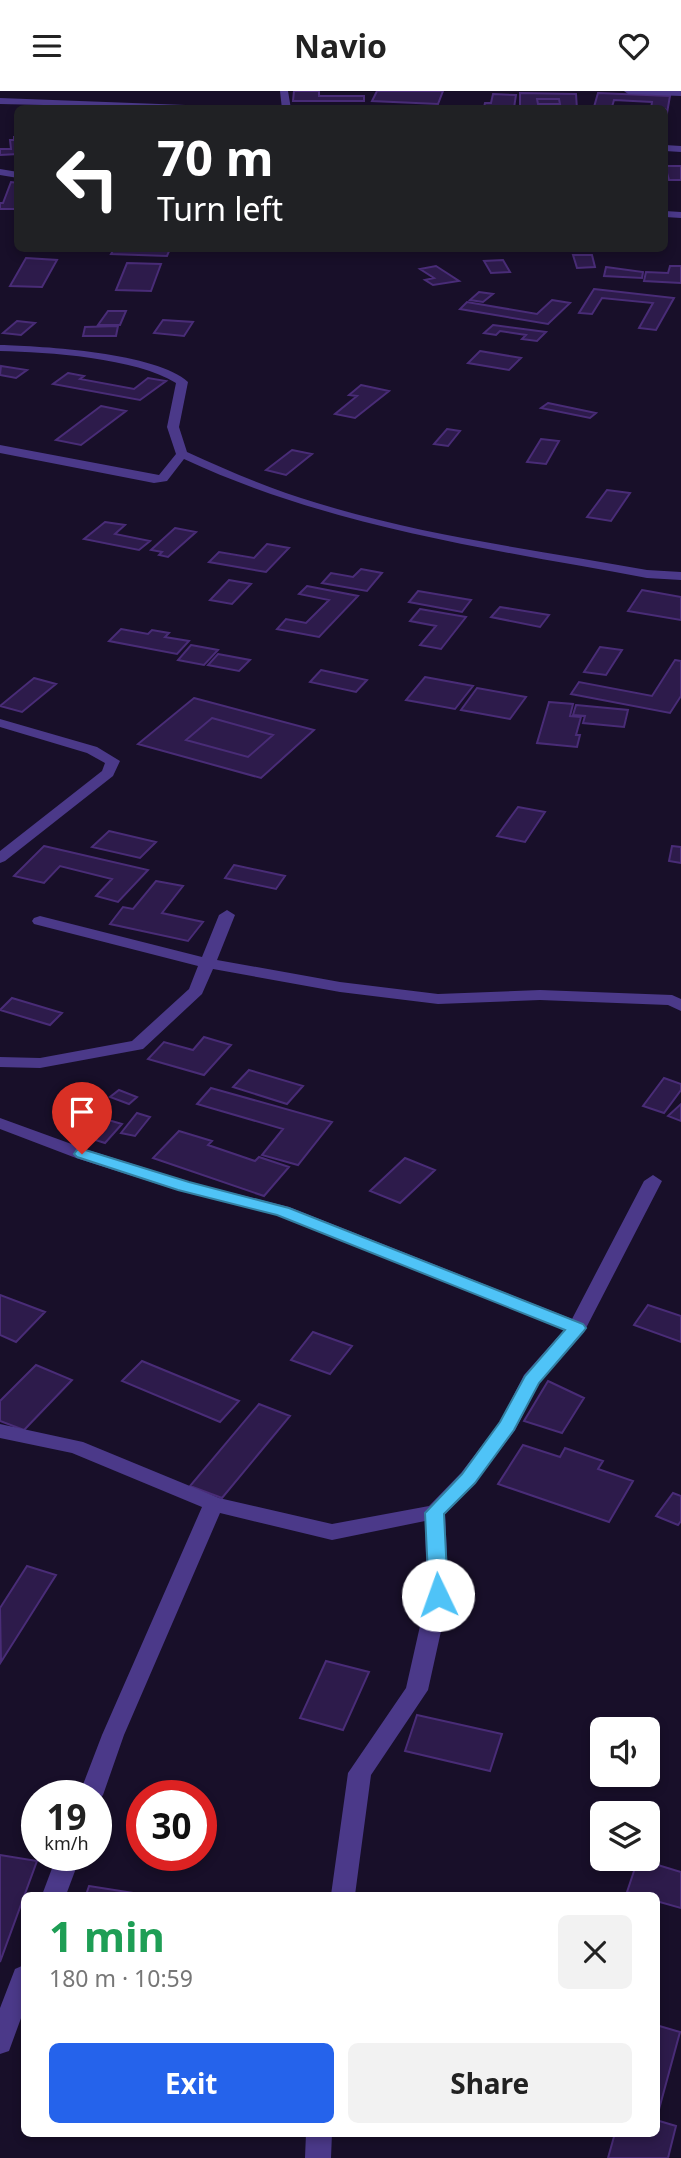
<!DOCTYPE html>
<html lang="en">
<head>
<meta charset="utf-8">
<style>
  body { margin:0; font-family:"Noto Sans",sans-serif; background:#f2f2f2; color:#222; height:100vh; display:flex; flex-direction:column; font-size:26px; white-space:nowrap }
  * { box-sizing:border-box; margin:0 }
  p { font-size:23px; color:#767676 }
  .icon { flex:none; width:38px; height:38px; fill:none; stroke:currentColor; stroke-width:2; stroke-linecap:round; stroke-linejoin:round }
  .map { position:relative; flex:1; overflow:hidden }
  .drawer { position:absolute; left:21px; top:1801px; width:639px; height:245px; display:flex; flex-direction:column; background:#fff; border-radius:10px; box-shadow:0 4px 10px #0003 }
  .drawer>* { flex:none }
  .guide { position:absolute; left:14px; top:14px; width:654px; height:147px; border-radius:10px; box-shadow:0 4px 10px #0003; background:#202124; color:#fff; overflow:hidden }
  .buttons { position:absolute; left:590px; top:1626px; display:grid; gap:14px }
  .buttons a { display:grid; place-items:center; width:70px; height:70px; border-radius:10px; background:#fff; box-shadow:0 4px 10px #0003; font-size:35px }
  .speed { position:absolute; left:21px; top:1689px; display:flex; gap:14px; font-size:35px; font-weight:700; text-align:center }
  .speed>* { display:grid; place-content:center; width:91px; height:91px; border-radius:50%; background:#fff; box-shadow:0 4px 10px #0003; line-height:1 }
  .speed small { font-size:18px; font-weight:400 }
  .speed .limit { border:10px solid #d22; background:#fff; color:#111 }
  .pin { position:absolute; display:grid; place-items:center; width:60px; height:60px; color:#fff; margin:-72px -30px; border-radius:50% 50% 50% 0; rotate:-45deg; box-shadow:0 0 7px #0007 }
  .pin .icon { rotate:45deg }
  .me { position:absolute; width:77px; margin:-38px; rotate:357deg; stroke-linejoin:round; filter:drop-shadow(0 0 5px #0008) }
  .turn { display:flex; align-items:center; gap:24px; height:147px; padding:0 28px; font-size:32px }
  .turn .icon { width:91px; height:91px; stroke-width:2.5 }
  .turn b { display:block; font-size:49px; line-height:60px }
  .round { display:grid; place-items:center; flex:none; width:74px; height:74px; border-radius:10px; background:#f2f2f2 }
  .overview { display:flex; align-items:center; justify-content:space-between; height:119px; padding:0 28px }
  h1 { font-size:42px; font-weight:700; line-height:52px; color:#1e9e55 }
  .button { display:flex; gap:14px; margin-top:auto; padding:14px 28px }
  .button a { flex:1; height:80px; border-radius:10px; background:#2563eb; color:#fff; font-size:28px; font-weight:700; line-height:80px; text-align:center }
  .button a+a { background:#f2f2f2; color:#222 }
  header { display:flex; justify-content:space-between; align-items:center; height:91px; padding:0 28px; background:#fff; font-size:32px; font-weight:700 }
  .map>svg:first-child { display:block }
  .building { fill:#2d1b4b; stroke:#492c77; stroke-width:2; fill-rule:evenodd }
  .lines { fill:none; stroke-linecap:round; stroke-linejoin:round }
  .minor { fill:#4b3989; fill-rule:evenodd }
  .route { fill:#4fc3f7; stroke:#337fa1; stroke-width:2 }
</style>
</head>
<body>
<header><svg class="icon" aria-label="menu" viewBox="0 0 24 24"><path d="M4 6h16M4 12h16M4 18h16"/></svg>Navio<svg class="icon" aria-label="heart" viewBox="0 0 24 24"><path d="M12 20l-8-8c-3-5 5-10 8-4 3-6 11-1 8 4z"/></svg></header>
<div class="map">
<svg width="681" height="2067" viewBox="0 0 681 2067">
  <rect width="100%" height="100%" fill="#180f29"/>
  <path class="building" d="M294 0H319V5H364V10H293Z
    M377 0H443L438 13 372 10Z
    M520 2 576 3 577 18H520ZM537 8H559L560 13H538Z
    M598 2 670 5 667 22 665 18H651L652 11 614 9 612 16H594Z
    M493 3 516 4 514 17 484 16 485 12H491Z
    M537 8H559L560 13H538Z
    M14 46H18V63L0 64V58H11L10 49H14Z
    M665 75H681V89H669Z
    M11 91 18 92V118H0V112H3Z
    M114 158H170L167 165 111 163Z
    M573 164H592L595 176 577 177Z
    M26 167 57 169 42 196 10 195Z
    M503 169 510 181 491 182 484 170Z
    M127 172 161 173 151 200 116 199Z
    M436 175 459 190 433 194 425 189 434 187 420 178Z
    M670 175H681V192L644 190 646 181 668 182Z
    M606 176 643 181 642 187 604 185Z
    M594 198 674 207 656 239 639 237 653 212 602 207 592 223 579 222Z
    M479 201 493 203 483 211 470 209Z
    M552 209 570 212 548 233 460 218 467 211 537 223Z
    M108 220H126L120 234H98Z
    M163 229 193 231 184 245 154 242Z
    M17 230 35 232 21 244 3 242Z
    M493 234 546 241 537 250 522 248 526 244 500 240 496 244 484 242Z
    M118 235 116 245H83L85 236Z
    M480 260 521 267 509 279 468 272Z
    M1 275 27 279 16 287 0 284Z
    M68 282 84 285 80 288 134 298 148 287 166 290 140 309 53 293Z
    M361 294 389 300 355 327 335 323 357 305 349 304Z
    M548 312 596 322 590 327 541 317Z
    M101 315 126 320 81 354 56 349Z
    M447 338 460 340 448 355 434 353Z
    M541 348 559 350 546 373 527 371Z
    M292 359 312 363 286 384 266 379Z
    M607 399 630 402 611 430 587 426Z
    M105 431 125 434 115 443 150 450 139 459 84 448Z
    M175 437 196 441 168 466 159 464 162 461 151 459Z
    M267 453 289 457 266 481 209 471 219 461 254 467Z
    M361 478 382 482 367 500 322 492 331 482 353 486Z
    M229 489 251 493 232 513 210 509Z
    M307 495 358 505 319 546 277 538 286 528 306 532 329 509 299 503Z
    M642 499 681 506V529L628 520Z
    M418 500 471 509 462 521 409 511Z
    M500 516 549 524 540 536 491 526Z
    M420 518 466 526 441 558 420 554 436 535 410 530Z
    M121 538 148 543 152 539 169 542 165 546 189 550 177 563 109 550Z
    M191 554 218 559 204 574 178 569Z
    M600 556 622 559 606 584 584 581Z
    M218 563 250 569 239 580 208 574Z
    M675 569 681 570V605L670 622 571 603 579 591 652 605Z
    M321 579 367 589 356 601 310 591Z
    M425 586 473 595 455 618 406 609Z
    M34 587 56 593 22 621 0 615Z
    M477 597 526 606 510 628 461 619Z
    M194 607 314 639 261 687 138 653ZM212 627 273 644 248 666 186 649Z
    M549 611 573 613 570 625 581 626 576 644H580L577 656 537 652Z
    M576 614 628 619 624 636 583 632 585 625 573 624Z
    M212 627 273 644 248 666 186 649Z
    M518 716 545 721 525 751 497 745Z
    M109 740 156 751 140 767 92 756Z
    M44 755 148 779 118 811 96 805 112 788 60 775 44 792 14 785Z
    M672 755 681 756V772L669 770Z
    M234 774 285 785 276 798 225 787Z
    M156 790 183 795 162 822 203 831 188 850 110 833 123 816 133 818Z
    M12 907 62 922 50 934 0 919Z
    M204 946 231 954 204 984 148 968 164 951 193 959Z
    M249 979 303 995 287 1013 233 996Z
    M664 987 681 993V999L664 1022 643 1015Z
    M211 997 332 1031 298 1074 262 1064 283 1038 197 1013Z
    M119 999 137 1006 129 1013 110 1006Z
    M86 1005 109 1013 102 1020 79 1012Z
    M681 1013V1030L668 1025Z
    M137 1022 150 1026 135 1045 121 1042Z
    M88 1023 122 1033 105 1052 71 1041Z
    M179 1040 212 1050 208 1054 255 1070 259 1066 289 1076 264 1105 153 1067Z
    M405 1067 435 1079 400 1112 370 1100Z
    M0 1204 45 1221 16 1251 0 1244Z
    M648 1214 681 1225V1251L634 1234Z
    M313 1241 352 1255 330 1283 291 1269Z
    M142 1270 239 1310 220 1331 122 1290Z
    M36 1274 72 1289 24 1339 0 1330V1310Z
    M548 1290 584 1307 562 1342 524 1330Z
    M259 1313 290 1325 222 1407 190 1395Z
    M523 1354 560 1366 565 1357 603 1370 598 1378 633 1390 609 1431 498 1393Z
    M673 1402 681 1405V1430L678 1434 656 1425Z
    M27 1475 56 1484 1 1571 0 1517Z
    M326 1570 369 1581 343 1639 300 1627Z
    M417 1624 502 1643 490 1680 405 1660Z
    M0 1764 37 1770 0 1871Z
    M638 1768 681 1781V1817L656 1810V1804H638L627 1801Z
    M89 1795 146 1804H86Z
    M656 1934 680 1941 658 2022H656Z
    M656 2029 676 2035 668 2067H608L615 2042H656Z"/>
  <g class="lines">
    <path class="minor" d="M280 0H288L291 18H282Z
      M624 0H681V5L628 3Z
      M0 7 212 15 216 18 0 13Z
      M665 54 681 55V61L665 60Z
      M0 78 18 81V87L0 84Z
      M665 120 681 121V127L665 126Z
      M0 254C42 255 158 262 188 291L179 336 187 361C229 380 272 399 317 412 424 445 537 459 647 479L681 481V489L647 487C490 458 330 436 184 368L167 390 154 392 0 362V354L159 384 176 363 167 336 176 292C136 267 48 261 0 260Z
      M0 628 97 656 120 670 113 685 5 770 0 772V760L102 680 105 672 87 662 0 636Z
      M227 819 235 824 217 869 340 891 438 903 540 899 672 904 681 908V920L668 914 540 909 438 913 340 901 213 878 202 903 143 958 40 977 0 976V966L40 967 132 950 189 898 198 875 34 833 32 830 34 827 40 825 202 866 219 824Z
      M0 1027 88 1059 189 1091 289 1116 572 1228 644 1090 653 1084 662 1090 584 1241 539 1292 515 1339 475 1392 445 1423 449 1504 428 1599 371 1684 355 1804H331L348 1682 406 1597 427 1504 425 1430 332 1449 220 1422 124 1644 103 1704 96 1712V1704H79L102 1644 202 1416 72 1362 0 1347V1333L83 1351 219 1407 332 1433 429 1415 461 1382 500 1331 524 1284 564 1239 277 1124 177 1099 76 1067 0 1038Z
      M57 1764H81L66 1804H42Z
      M24 1874V1919L9 1960 0 1963V1917L15 1878Z
      M306 2042H332L331 2067H305Z"/>
  </g>
  <path class="route" d="M82 1058 189 1091 289 1117 583 1233 586 1237 583 1241 539 1292 514 1339 475 1392 444 1423 448 1504 445 1509 438 1511 431 1509 429 1504 425 1422 462 1383 500 1331 525 1285 565 1239 277 1124 178 1099 77 1066 74 1063 77 1059Z"/>
</svg>
<div class="buttons">
<a><svg class="icon" aria-label="sound" viewBox="0 0 24 24"><path d="M4 9h4l5-4v14l-5-4H4zM17 9q2 3 0 6"/></svg></a>
<a><svg class="icon" aria-label="layers" viewBox="0 0 24 24"><path d="M12 4l9 5-9 5-9-5zM3 14l9 5 9-5"/></svg></a>
</div>
<div class="speed"><div>19<small>km/h</small></div><div class="limit">30</div></div>
<div class="pin" style="left:82px;top:1063px;background:#d93025"><svg class="icon" aria-label="arrive" viewBox="0 0 24 24"><path d="M6 21V4h12l-3 4 3 4H6"/></svg></div>
<svg class="me" style="left:438px;top:1504px" viewBox="-20 -20 40 40"><circle r="19" fill="#fff"/><path d="M0-13L10 11 0 6-10 11z" fill="#4fc3f7"/></svg>
<div class="guide">
<div class="turn"><svg class="icon" aria-label="left" viewBox="0 0 24 24"><path d="M17 20v-9H6M10 6l-5 5 5 5"/></svg><div><b>70 m</b>Turn left</div></div>
</div>
<section class="drawer">
<div class="overview"><div><h1>1 min</h1><p>180 m · 10:59</p></div><a class="round"><svg class="icon" aria-label="close" viewBox="0 0 24 24"><path d="M6 6l12 12M18 6L6 18"/></svg></a></div>
<div class="button"><a>Exit</a><a>Share</a></div>
</section>
</div>
</body>
</html>
